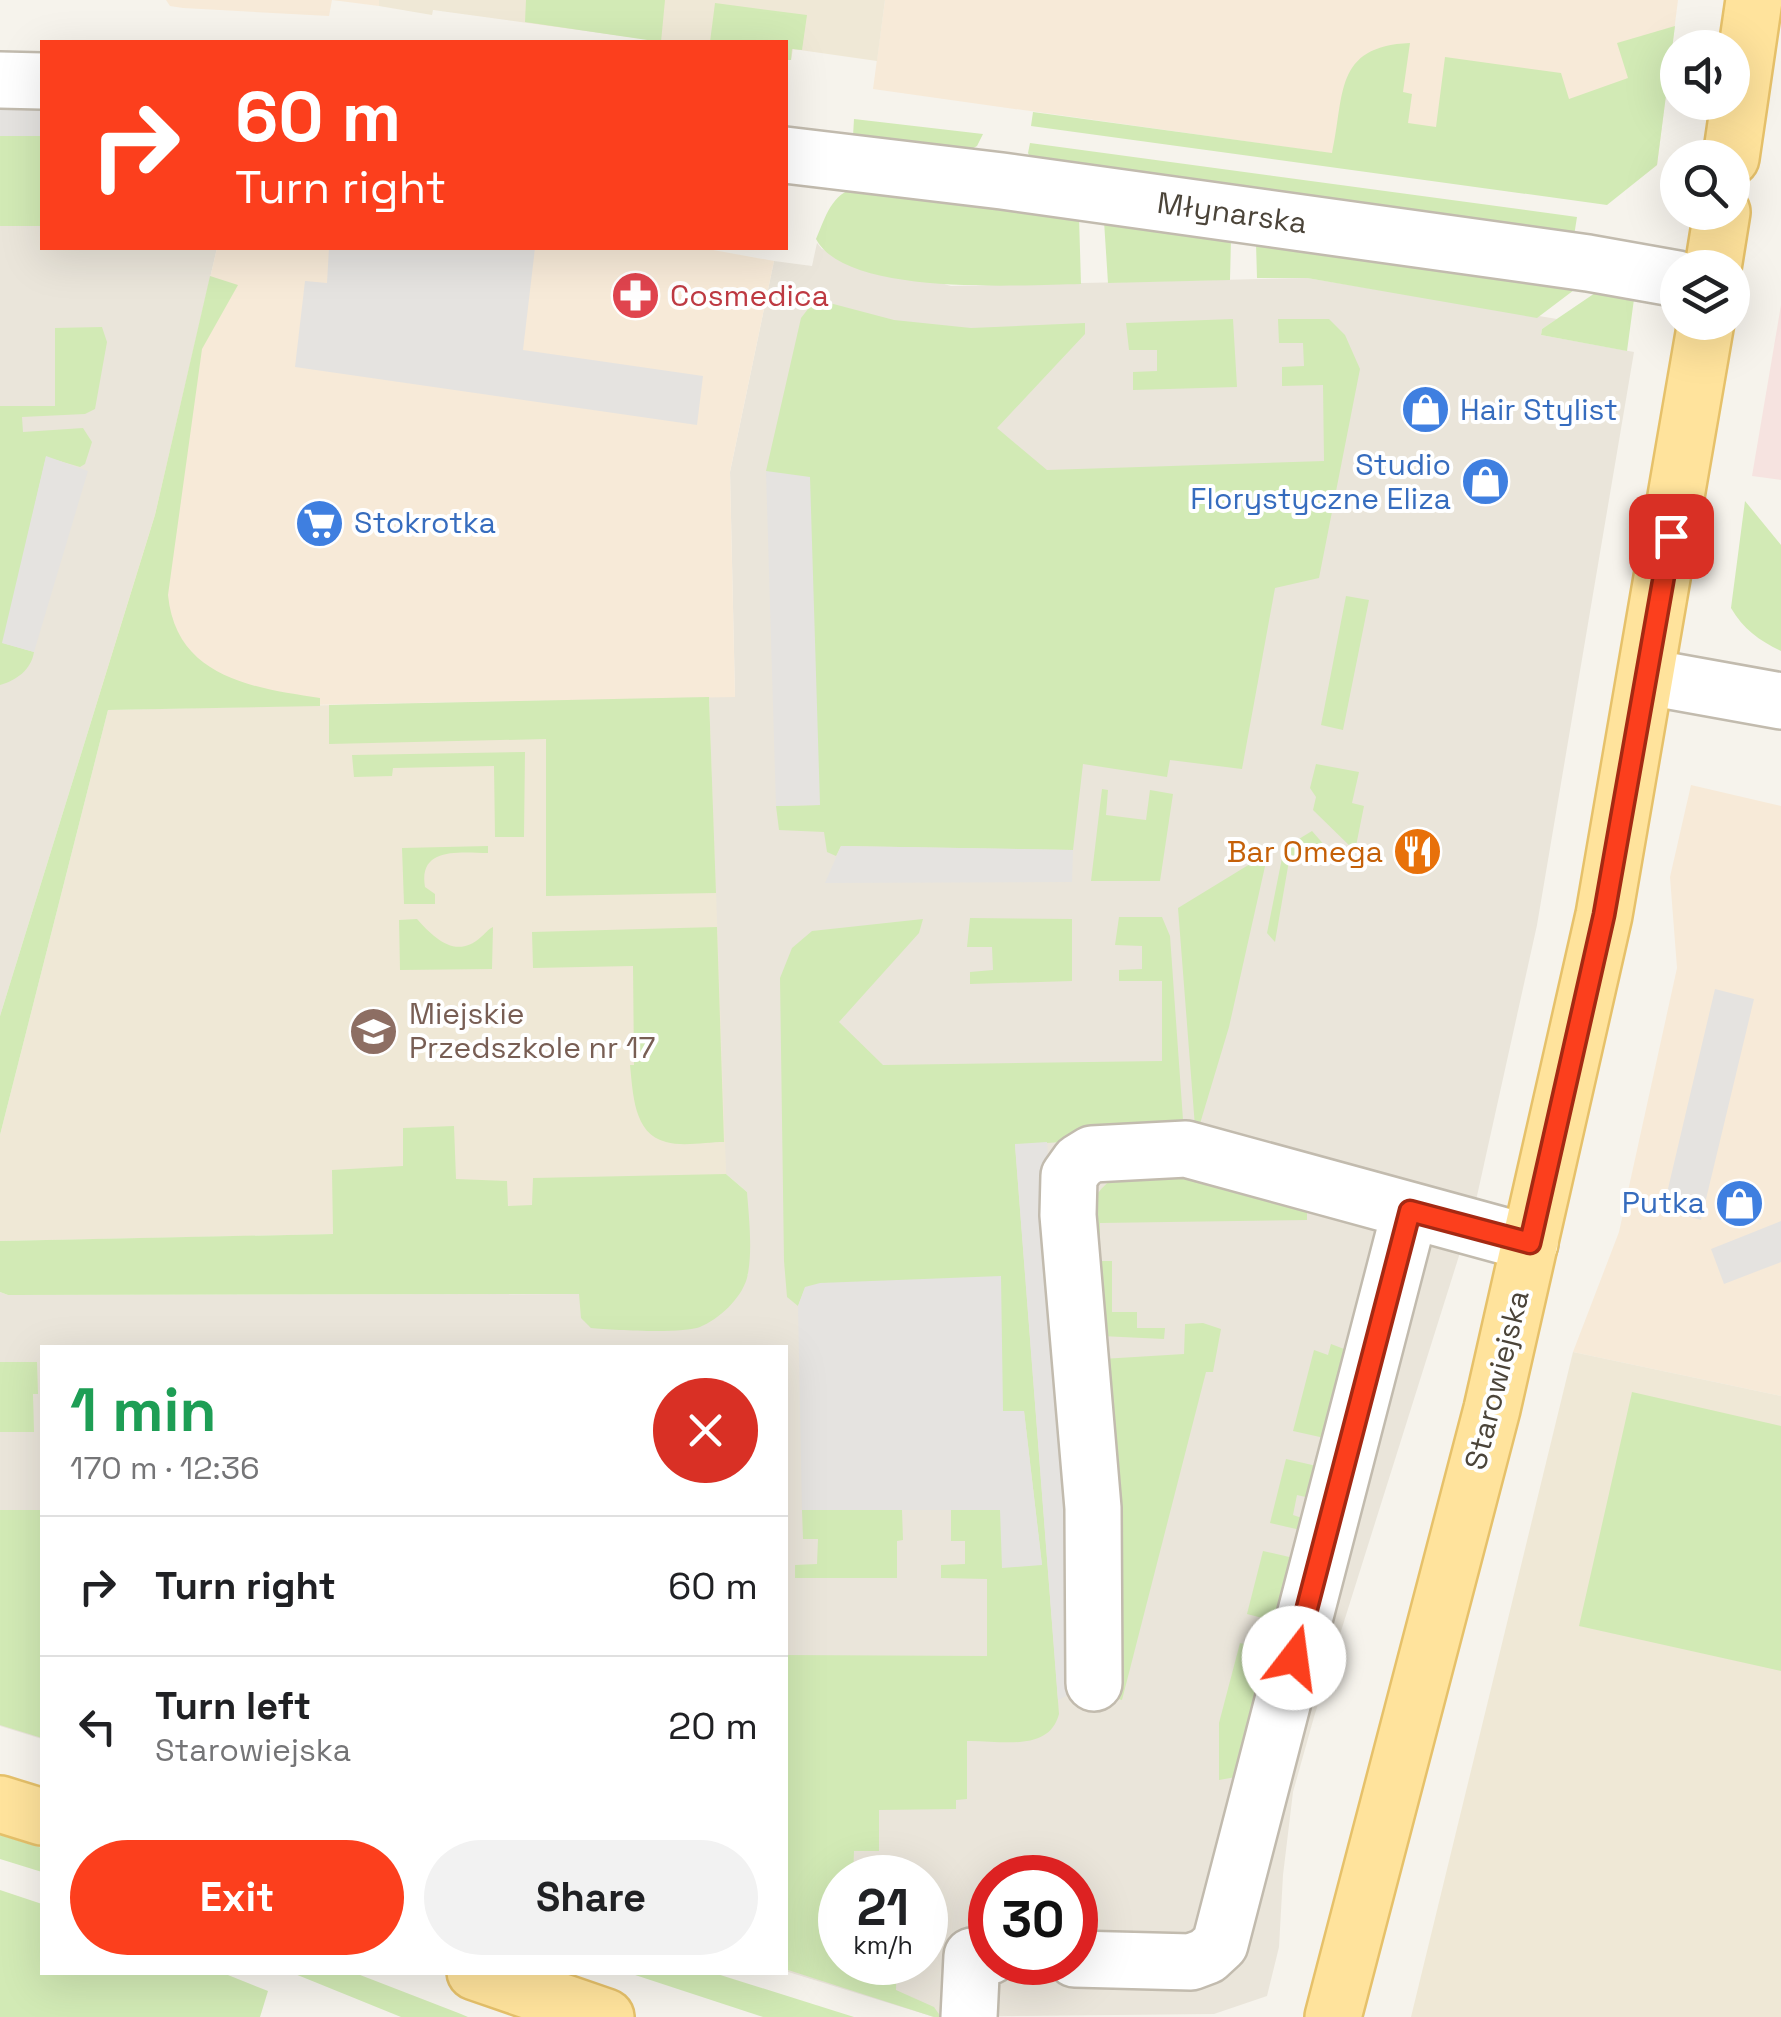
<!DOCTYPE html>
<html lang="en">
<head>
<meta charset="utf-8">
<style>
  body { margin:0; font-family:"Space Grotesk",sans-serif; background:#f2f2f2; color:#202124; height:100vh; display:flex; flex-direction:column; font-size:38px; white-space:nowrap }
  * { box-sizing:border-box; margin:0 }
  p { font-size:32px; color:#757577 }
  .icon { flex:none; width:55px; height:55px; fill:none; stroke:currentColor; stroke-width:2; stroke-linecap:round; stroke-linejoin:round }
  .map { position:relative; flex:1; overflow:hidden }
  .drawer { position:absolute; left:40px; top:1345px; width:748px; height:630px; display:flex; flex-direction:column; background:#fff; border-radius:0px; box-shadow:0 10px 40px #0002 }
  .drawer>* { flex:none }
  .hud { position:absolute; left:40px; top:40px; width:748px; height:210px; border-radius:0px; box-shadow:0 10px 40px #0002; background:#fc3f1d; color:#fff; overflow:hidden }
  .buttons { position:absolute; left:1660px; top:30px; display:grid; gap:20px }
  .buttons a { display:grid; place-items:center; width:90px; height:90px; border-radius:50%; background:#fff; box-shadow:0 10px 40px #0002; font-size:50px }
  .speed { position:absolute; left:818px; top:1855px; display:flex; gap:20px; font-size:50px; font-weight:700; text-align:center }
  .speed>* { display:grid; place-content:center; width:130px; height:130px; border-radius:50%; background:#fff; box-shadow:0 10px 40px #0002; line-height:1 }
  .speed small { font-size:25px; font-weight:400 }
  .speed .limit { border:15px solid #d22; background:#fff; color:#111 }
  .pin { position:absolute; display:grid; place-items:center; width:85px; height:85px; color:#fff; margin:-42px; border-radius:20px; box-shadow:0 5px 15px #0006 }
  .me { position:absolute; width:110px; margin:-55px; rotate:15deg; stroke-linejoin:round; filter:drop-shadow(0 0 8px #0008) }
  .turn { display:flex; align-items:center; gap:35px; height:210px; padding:0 30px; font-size:45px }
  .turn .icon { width:130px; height:130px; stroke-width:2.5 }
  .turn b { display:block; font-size:70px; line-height:85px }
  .round { display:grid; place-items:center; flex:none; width:105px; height:105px; border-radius:52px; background:#f2f2f2 }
  .summary { display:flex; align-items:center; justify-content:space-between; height:170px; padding:0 30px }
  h1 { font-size:60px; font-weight:800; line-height:75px; color:#1e9e55 }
  .cta { display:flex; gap:20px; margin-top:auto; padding:20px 30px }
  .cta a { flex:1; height:115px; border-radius:60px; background:#fc3f1d; color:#fff; font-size:40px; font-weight:800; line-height:115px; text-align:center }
  .cta a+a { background:#f2f2f2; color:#202124 }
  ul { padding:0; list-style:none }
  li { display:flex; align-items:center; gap:30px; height:140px; padding:0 30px; border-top:2px solid #e0e0e0 }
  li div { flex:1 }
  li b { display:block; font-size:38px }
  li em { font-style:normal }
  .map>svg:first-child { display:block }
  .residential { fill:#eae5da; fill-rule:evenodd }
  .commercial { fill:#f7ead8 }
  .education { fill:#efe8d6 }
  .medical { fill:#f6e3e0 }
  .green { fill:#d2eab5 }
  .parking { fill:#e5e3e0 }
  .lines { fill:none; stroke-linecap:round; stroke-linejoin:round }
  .minor-casing { stroke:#c2bbae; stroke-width:60 }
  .major-casing { stroke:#e6c16a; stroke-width:60 }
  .minor { stroke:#fff; stroke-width:55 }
  .major { stroke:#ffe39c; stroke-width:55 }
  .route-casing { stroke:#a42913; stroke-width:25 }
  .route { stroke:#fc3f1d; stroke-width:18 }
  .labels { text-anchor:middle; stroke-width:8; stroke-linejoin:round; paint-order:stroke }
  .street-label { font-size:30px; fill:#4b4439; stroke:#fff }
  .health-label { font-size:30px; fill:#be3a42; stroke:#fff; text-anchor:start }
  .shop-label { font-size:30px; fill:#366cbe; stroke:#fff; text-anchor:start }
  .food-label { font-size:30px; fill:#c56008; stroke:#fff; text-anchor:end }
  .education-label { font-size:30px; fill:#785e54; stroke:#fff; text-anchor:start }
</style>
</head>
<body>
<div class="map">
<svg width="1781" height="2017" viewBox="0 0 1781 2017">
  <rect width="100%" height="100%" fill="#f6f3ec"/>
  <path class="residential" d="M0 136H42V248H217L155 515 0 1016Z
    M817 243 822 249 951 286 1307 278 1557 319 1542 329 1541 335 1634 352 1537 925 1475 1205 1314 1717 1293 1792 1283 1875 1279 1947 1267 1996 1214 2014 934 2017 785 1971V1348H42V1739L0 1726V1292L8 1295 580 1294 748 1275 747 1192 726 1174 724 1156 709 697 735 696 730 472 774 261 812 266ZM840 1878H925V1962H840ZM990 1878H1075V1962H990Z"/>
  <path class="commercial" d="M166 0H379V6L332 0 329 16 183 8 170 6Z
    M885 0H1678L1657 165 1620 194 873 89Z
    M217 248H702L774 261 730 472 735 697 95 709 155 515Z
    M1691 785 1781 806V1396L1573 1352 1619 1232 1677 968 1670 877Z"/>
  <path class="education" d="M379 0H885L877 61 793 49 791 60H785V42H666L433 10 432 15 379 6Z
    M709 697 728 1226 0 1241V1135L108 710Z
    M1573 1352 1781 1396V2017H1411Z"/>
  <path class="medical" d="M1781 305V480L1752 476Z"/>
  <path class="green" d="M526 0H665L661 42 525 22Z
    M715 3 807 15 802 50 792 49 791 60H785V42H710Z
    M1675 26 1657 165 1607 205 1031 126 1033 112 1332 153C1345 96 1333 46 1410 43L1403 92 1412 94 1408 123 1436 127 1445 57 1561 73 1569 99 1628 78 1617 43Z
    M854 119 983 134 977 146 968 151 853 136Z
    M0 136H42V226H0Z
    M1030 143 1577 217 1574 236 1031 159 1028 153Z
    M857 187 1079 217 1081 284C1023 285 846 297 816 239 826 216 831 194 857 187Z
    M1104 221 1231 239 1230 280 1108 283Z
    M1256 243 1578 287 1537 318 1307 278H1257Z
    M210 276 238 285 202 349 168 595C176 677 252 688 320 698V706L108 710 0 1135V1016L155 515Z
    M1598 291 1634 299 1627 351 1541 335 1542 329Z
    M822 301 894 320 971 328 1085 323V334L997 428 1047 470 1324 461 1323 385 1282 386V367L1304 366 1303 343H1279L1278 319H1329L1345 335 1360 369 1319 578 1275 588 1242 769 1170 760 1167 777 1083 764 1073 850 841 846 836 856 827 852 824 832 779 830 776 806 819 805 766 471 801 318 808 309Z
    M1233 319 1237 387 1133 390V372L1157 371V350H1129L1126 323Z
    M102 327 107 342 95 409 85 414 22 417 23 432 83 428 92 442 85 464 80 467 46 457 3 643 34 652C31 670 17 680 0 685V406H55V328Z
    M1745 501 1781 545V651C1760 641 1743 629 1731 608Z
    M1346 596 1369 600 1343 730 1321 725Z
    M709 697 716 893 546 896V739L329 744V705Z
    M525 752 524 837H495L494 766 393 768 392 776 354 777 352 755Z
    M1316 764 1359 772 1352 803 1364 806 1355 851 1313 810 1316 797 1310 788Z
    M1102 789 1108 790 1106 815 1146 820 1150 790 1173 794 1160 881H1091Z
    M1312 831 1340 863 1290 855 1275 942 1267 933 1284 848Z
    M488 846V853C461 853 418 846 425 887L435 894V904H404L402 848Z
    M1268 853 1229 1027 1199 1127H1195L1178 908Z
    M1119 917H1162L1170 936 1184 1134 1015 1145 1059 1714C1049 1753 1000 1740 967 1741V1799L956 1800V1809L879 1810V1851H854L853 1877 840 1878V1962L897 1963 896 1990 934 2007 941 2017H934L785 1969V1655L987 1656V1579L941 1578V1565L965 1564V1541H951V1509L1001 1510 1042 1565 1024 1411 1003 1412 805 1288 798 1306 787 1297 784 1261 780 978 792 948 812 931 923 919 919 933 839 1022 883 1065 1162 1061V981H1119V970L1142 969V946L1115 945Z
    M970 918 1072 919V981L970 984V972L993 970 992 947H967Z
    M417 919C434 938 456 960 481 937 485 934 488 929 493 927L492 969 400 970 399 920Z
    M717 927 724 1142C707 1142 683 1147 666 1142 633 1134 633 1092 630 1065H634L633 966 533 968 532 932Z
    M454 1126 456 1179 507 1181 508 1206 532 1205 533 1178 726 1174 747 1192C749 1218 753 1253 747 1278 741 1299 719 1319 700 1327 682 1334 613 1330 591 1328L581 1318 579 1294 8 1295 0 1292V1241L333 1234 332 1170 403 1166V1128Z
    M1181 1166 1307 1199V1220L1100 1223V1261H1112V1312H1137V1328H1165L1164 1339 1101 1336 1093 1200C1117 1164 1141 1170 1181 1166Z
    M1203 1323 1221 1329 1213 1372H1206L1122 1700 1115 1698 1102 1359 1184 1354 1185 1324Z
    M1331 1344 1352 1352 1329 1439 1293 1431 1314 1350 1328 1355Z
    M0 1362H37L38 1394H33L34 1432H0Z
    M1632 1392 1781 1426V1671L1579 1626Z
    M1286 1459 1321 1467 1314 1499 1297 1495 1293 1515 1308 1520 1305 1531 1270 1523Z
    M0 1510H42V1738L0 1725Z
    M802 1510H902L903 1540 897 1541V1578H795V1565L817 1564 818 1539H803Z
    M1263 1551 1298 1559 1282 1623 1247 1614Z
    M1240 1643 1276 1652 1270 1672 1253 1668 1251 1681 1267 1685 1236 1777 1219 1780V1723Z
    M0 1835 42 1848V1872L0 1859Z
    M0 1890 42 1904V1972L223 1973 268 1991 260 2017H0Z
    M355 1973 461 2014 468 2017H401L295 1974Z
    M629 1973H714L854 2017H763Z"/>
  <path class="parking" d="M0 103 42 104V136H0Z
    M329 248H535L523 350 703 376 697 425 295 367 305 281 327 283Z
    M46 456 88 471 34 652 2 643Z
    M766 471 810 477 820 805 776 806Z
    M841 846 1073 850 1072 882 825 883Z
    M1715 989 1754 999 1701 1220 1663 1210Z
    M1047 1142 1085 1687 1058 1700 1015 1144Z
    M1781 1221V1262L1724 1284 1711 1249Z
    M1001 1276 1003 1411H1024L1042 1565 1002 1568 1000 1510H802L798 1306 805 1287 820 1283Z"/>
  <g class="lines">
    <defs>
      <path id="minor" d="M0 80 42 81
        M785 155 1002 181 1588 263 1678 279
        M1648 677 1781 701
        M1094 1683 1093 1508 1068 1215 1069 1176 1079 1162 1092 1154 1186 1149 1530 1243
        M1075 1959 1191 1962 1207 1956 1220 1944 1410 1211
        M969 2017 972 1956H990"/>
      <path id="major" d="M1731 158 1754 0
        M1713 268 1722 212
        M0 1804 42 1817
        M475 1972 606 2017
        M1333 2017 1492 1409 1604 915 1706 322"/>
    </defs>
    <use href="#minor" class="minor-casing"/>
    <use href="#major" class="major-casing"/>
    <use href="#minor" class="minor"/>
    <use href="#major" class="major"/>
  </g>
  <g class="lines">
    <defs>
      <path id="route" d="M1294 1658 1410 1211 1530 1243 1604 915 1671 536"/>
    </defs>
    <use href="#route" class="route-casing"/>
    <use href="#route" class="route"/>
  </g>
  <defs>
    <symbol id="pharmacy-disc" viewBox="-11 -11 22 22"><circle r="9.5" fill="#e0444e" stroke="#fff"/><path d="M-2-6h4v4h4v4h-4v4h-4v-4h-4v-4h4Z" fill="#fff"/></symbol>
    <symbol id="shop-disc" viewBox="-11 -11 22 22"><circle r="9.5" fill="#3f7fe0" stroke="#fff"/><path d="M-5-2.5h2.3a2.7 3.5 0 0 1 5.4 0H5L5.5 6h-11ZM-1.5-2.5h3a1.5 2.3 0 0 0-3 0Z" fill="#fff"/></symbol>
    <symbol id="supermarket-disc" viewBox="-11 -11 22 22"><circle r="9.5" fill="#3f7fe0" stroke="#fff"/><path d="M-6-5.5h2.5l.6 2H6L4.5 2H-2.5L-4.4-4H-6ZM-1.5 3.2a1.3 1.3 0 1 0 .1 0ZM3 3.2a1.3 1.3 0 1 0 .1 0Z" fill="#fff"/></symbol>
    <symbol id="restaurant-disc" viewBox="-11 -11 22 22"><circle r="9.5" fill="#e8710a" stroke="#fff"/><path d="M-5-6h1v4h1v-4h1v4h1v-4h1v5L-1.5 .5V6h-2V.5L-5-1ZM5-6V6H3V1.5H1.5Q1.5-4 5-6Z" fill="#fff"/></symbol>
    <symbol id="school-disc" viewBox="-11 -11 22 22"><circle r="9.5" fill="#8d6e63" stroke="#fff"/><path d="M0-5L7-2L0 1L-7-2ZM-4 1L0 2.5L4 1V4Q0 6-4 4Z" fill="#fff"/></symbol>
  </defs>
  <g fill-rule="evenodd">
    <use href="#pharmacy-disc" x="608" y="268" width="55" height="55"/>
    <use href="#shop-disc" x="1398" y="382" width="55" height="55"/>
    <use href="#shop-disc" x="1458" y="454" width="55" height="55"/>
    <use href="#supermarket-disc" x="292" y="496" width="55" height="55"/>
    <use href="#restaurant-disc" x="1390" y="824" width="55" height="55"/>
    <use href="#school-disc" x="346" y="1004" width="55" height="55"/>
    <use href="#shop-disc" x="1712" y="1176" width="55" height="55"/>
  </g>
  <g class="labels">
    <g class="street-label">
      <text transform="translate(1232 213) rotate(8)" y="10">Młynarska</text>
      <text transform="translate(1497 1380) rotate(-76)" y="10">Starowiejska</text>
    </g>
    <g class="health-label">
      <text x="670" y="306">Cosmedica</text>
    </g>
    <g class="shop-label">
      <text x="1460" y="420">Hair Stylist</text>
      <text x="1451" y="475" text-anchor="end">Studio<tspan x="1451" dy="34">Florystyczne Eliza</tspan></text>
      <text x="354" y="533">Stokrotka</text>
      <text x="1705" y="1213" text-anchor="end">Putka</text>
    </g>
    <g class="food-label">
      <text x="1383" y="862">Bar Omega</text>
    </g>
    <g class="education-label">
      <text x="409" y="1024">Miejskie<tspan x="409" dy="34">Przedszkole nr 17</tspan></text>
    </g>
  </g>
</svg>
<div class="buttons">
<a><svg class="icon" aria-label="sound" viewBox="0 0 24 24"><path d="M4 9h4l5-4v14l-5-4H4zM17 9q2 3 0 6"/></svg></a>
<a><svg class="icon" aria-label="search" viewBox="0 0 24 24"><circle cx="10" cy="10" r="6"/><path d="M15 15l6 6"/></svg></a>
<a><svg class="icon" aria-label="layers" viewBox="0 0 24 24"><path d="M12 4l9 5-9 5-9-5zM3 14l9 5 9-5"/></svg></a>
</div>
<div class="speed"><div>21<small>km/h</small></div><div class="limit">30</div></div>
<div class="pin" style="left:1671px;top:536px;background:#d93025"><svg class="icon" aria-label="arrive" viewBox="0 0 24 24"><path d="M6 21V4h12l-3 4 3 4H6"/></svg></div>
<svg class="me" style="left:1294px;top:1658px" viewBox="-20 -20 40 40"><circle r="19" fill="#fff"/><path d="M0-13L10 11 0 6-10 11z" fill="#fc3f1d"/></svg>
<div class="hud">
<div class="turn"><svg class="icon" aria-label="right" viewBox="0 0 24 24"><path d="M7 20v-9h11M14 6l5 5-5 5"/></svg><div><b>60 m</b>Turn right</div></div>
</div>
<section class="drawer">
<div class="summary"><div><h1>1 min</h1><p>170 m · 12:36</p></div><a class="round" style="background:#d93025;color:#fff"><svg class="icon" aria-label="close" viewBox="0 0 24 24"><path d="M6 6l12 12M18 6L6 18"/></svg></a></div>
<ul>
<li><svg class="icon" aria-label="right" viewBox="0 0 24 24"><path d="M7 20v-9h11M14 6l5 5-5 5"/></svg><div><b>Turn right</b></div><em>60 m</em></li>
<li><svg class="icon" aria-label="left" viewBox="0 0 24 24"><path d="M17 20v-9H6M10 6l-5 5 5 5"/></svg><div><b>Turn left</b><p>Starowiejska</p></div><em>20 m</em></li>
</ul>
<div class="cta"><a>Exit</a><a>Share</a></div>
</section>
</div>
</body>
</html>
